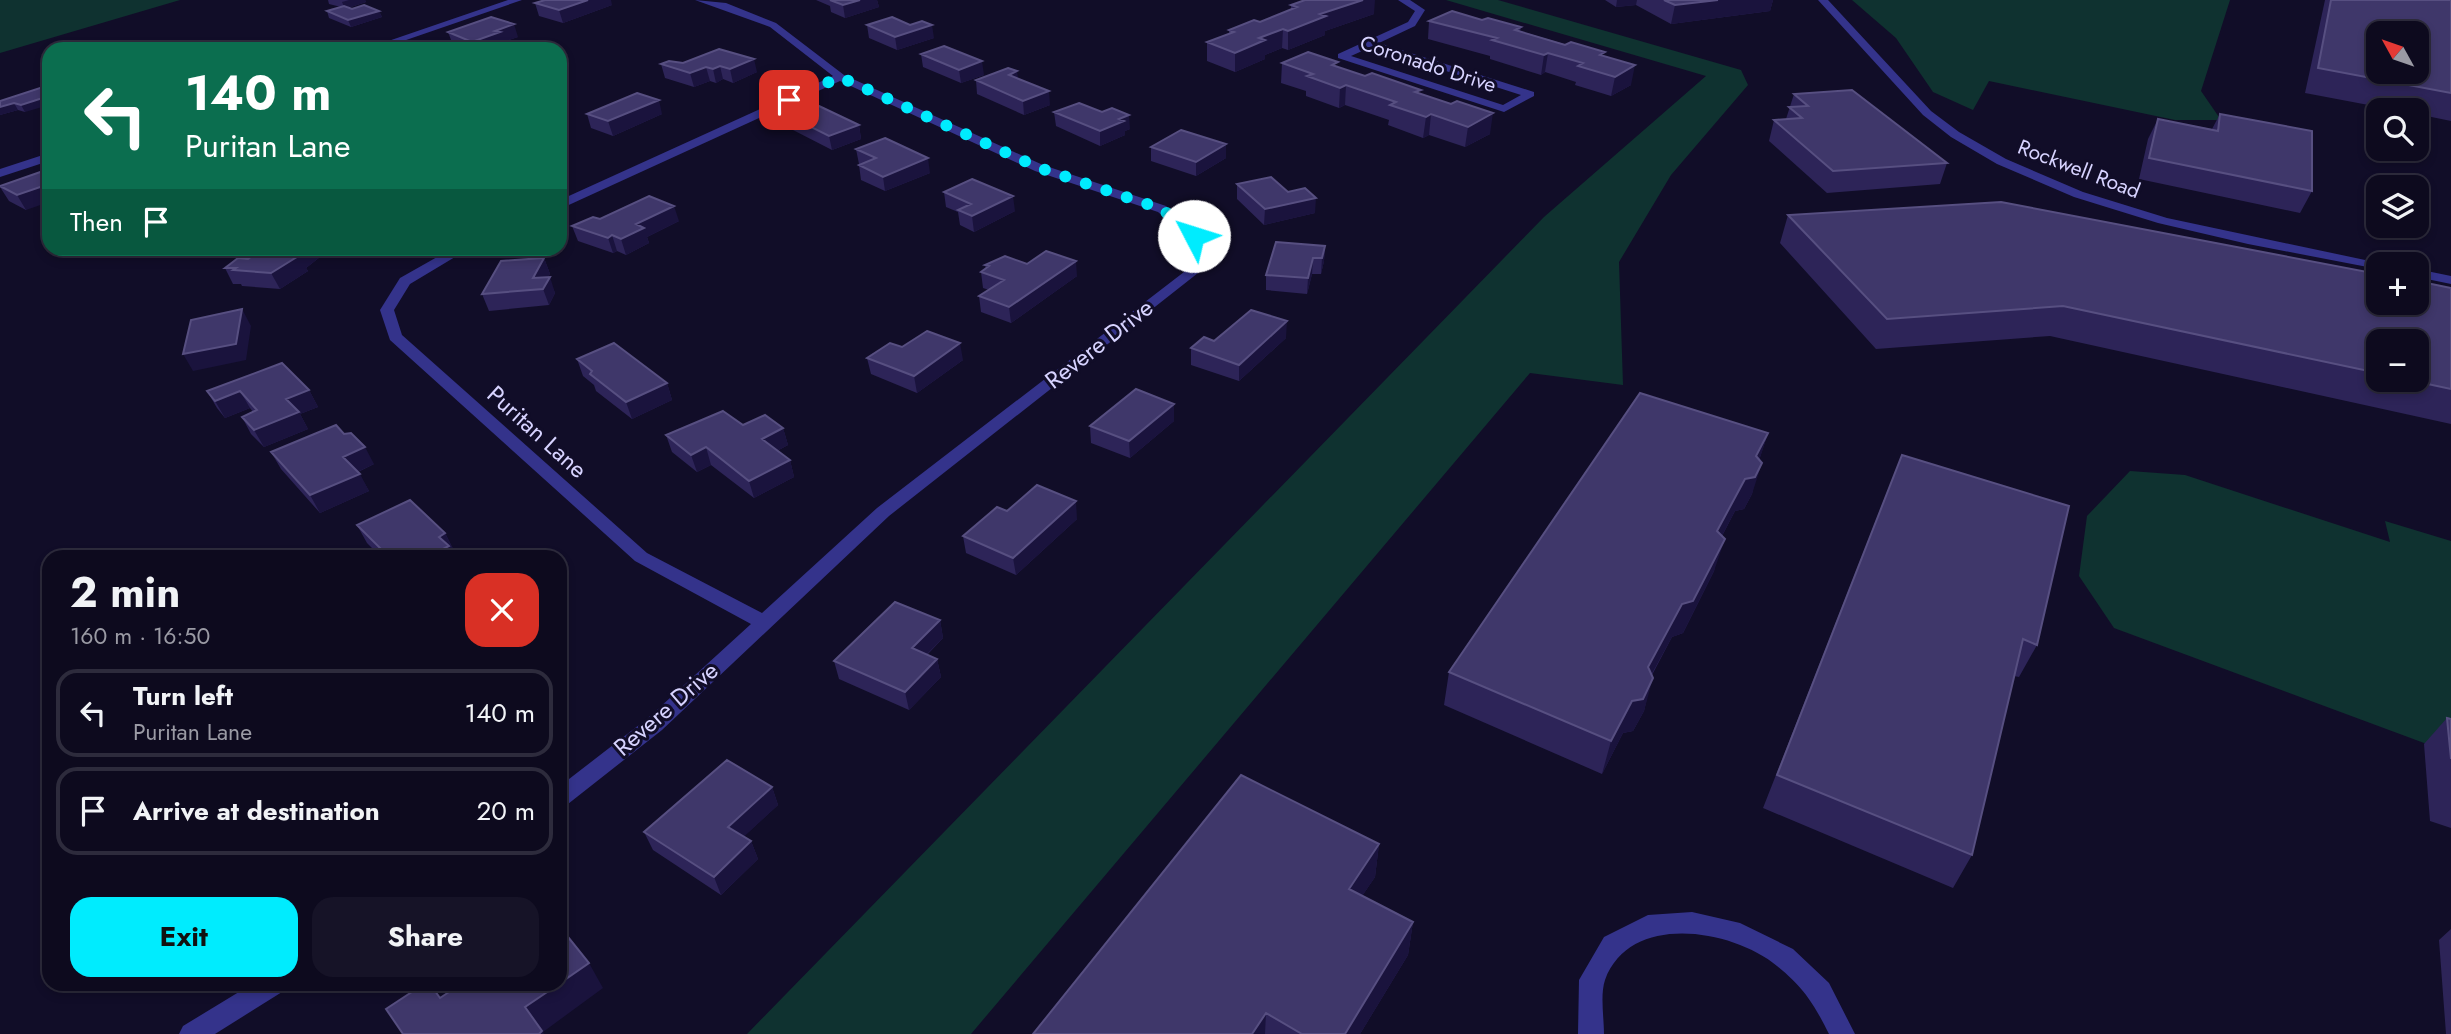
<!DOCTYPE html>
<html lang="en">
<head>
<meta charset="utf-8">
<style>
  body { margin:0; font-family:Jost,sans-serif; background:#161327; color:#f1f3f6; height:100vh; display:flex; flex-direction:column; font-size:26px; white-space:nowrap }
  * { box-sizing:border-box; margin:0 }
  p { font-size:23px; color:#9a9aa4 }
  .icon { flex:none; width:38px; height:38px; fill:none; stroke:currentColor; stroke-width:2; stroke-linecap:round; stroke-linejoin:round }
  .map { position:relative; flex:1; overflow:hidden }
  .panel { position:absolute; left:42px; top:550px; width:525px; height:441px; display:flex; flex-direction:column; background:#0d0a1e; border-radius:21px; box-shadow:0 4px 10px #0003,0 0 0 2px #2d2b3c }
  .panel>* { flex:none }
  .guide { position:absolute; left:42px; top:42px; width:525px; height:214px; border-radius:21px; box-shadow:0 4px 10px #0003,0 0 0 2px #2d2b3c; background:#0b6e4f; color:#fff; overflow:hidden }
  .needle { width:46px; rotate:310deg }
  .controls { position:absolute; left:2366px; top:21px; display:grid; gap:14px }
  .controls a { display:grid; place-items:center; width:63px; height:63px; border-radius:14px; background:#0d0a1e; box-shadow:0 4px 10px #0003,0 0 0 2px #2d2b3c; font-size:35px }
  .pin { position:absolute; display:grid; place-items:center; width:60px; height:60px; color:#fff; margin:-30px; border-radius:14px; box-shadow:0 4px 10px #0006 }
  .me { position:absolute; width:77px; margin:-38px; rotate:310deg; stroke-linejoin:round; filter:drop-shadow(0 0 5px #0008) }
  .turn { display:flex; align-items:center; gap:24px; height:147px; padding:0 28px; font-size:32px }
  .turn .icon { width:91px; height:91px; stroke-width:2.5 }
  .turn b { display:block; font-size:49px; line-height:60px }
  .then { display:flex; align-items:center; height:66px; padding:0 28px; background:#0003; gap:14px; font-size:26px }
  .round { display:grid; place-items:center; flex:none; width:74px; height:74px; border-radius:21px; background:#161327 }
  .headline { display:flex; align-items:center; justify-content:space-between; height:119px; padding:0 28px }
  h1 { font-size:42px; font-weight:700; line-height:52px }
  .action { display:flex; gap:14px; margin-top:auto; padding:14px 28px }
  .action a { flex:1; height:80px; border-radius:21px; background:#00ecfe; color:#111; font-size:28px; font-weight:700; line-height:80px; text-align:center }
  .action a+a { background:#161327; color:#f1f3f6 }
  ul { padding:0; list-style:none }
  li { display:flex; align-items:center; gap:21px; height:88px; margin:0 14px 10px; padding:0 14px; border:4px solid #2d2b3c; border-radius:21px }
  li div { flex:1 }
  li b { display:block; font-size:26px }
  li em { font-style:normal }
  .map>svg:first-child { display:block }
  .green { fill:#0f3230 }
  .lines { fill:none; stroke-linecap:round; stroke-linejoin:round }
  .minor { fill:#34338b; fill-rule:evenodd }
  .tertiary { fill:#34338b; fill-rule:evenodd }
  .wall { fill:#2d2458; fill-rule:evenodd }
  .shaded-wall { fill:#1a133d }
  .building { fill:#3f376a; stroke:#574f81; stroke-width:2; fill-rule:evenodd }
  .route { stroke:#00ecfe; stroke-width:12; stroke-dasharray:0 21.6 }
  .labels { text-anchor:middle; stroke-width:6; stroke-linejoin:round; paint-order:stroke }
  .far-street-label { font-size:21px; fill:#d7d3ff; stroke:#110d28 }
  .street-label { font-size:24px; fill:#d7d3ff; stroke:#110d28 }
</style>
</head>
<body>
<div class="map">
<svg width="2451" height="1034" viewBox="0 0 2451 1034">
  <rect width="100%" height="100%" fill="#110d28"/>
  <path class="green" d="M0 0H180L0 53Z
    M1446 0H1498L1741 70 1748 85 1671 175 1619 262 1623 385 1530 373 971 1034H747L1544 217 1706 76Z
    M1852 0H2230L2201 91 2221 120H2175L1989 81 1973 110 1933 92 1896 38Z
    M2130 471 2185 475 2390 542 2385 521 2451 541V753L2114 628 2079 576 2087 516Z"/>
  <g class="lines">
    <path class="minor" d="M695 0 726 3 776 23 844 75 1043 165 1166 206 1201 236 1198 273 889 516 662 730 568 804 560 807V786L648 718 751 624 635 561 390 340 380 310 400 278 453 248H470L410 284 394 310 402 335 647 553 762 613 877 508 1184 272 1187 237 1158 212 1035 171 840 81 560 209V200L833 76 770 27Z
      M1398 0H1410L1425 10 1415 26 1379 43 1534 92V96L1504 112 1338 58V54L1408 22 1415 11ZM1371 47 1521 95 1503 105 1351 56Z
      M1818 0H1828L1931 111 1959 132 2006 159 2083 192 2167 218 2384 264H2378V269L2248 244 2158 223 2074 197 1997 164 1951 137 1923 115Z
      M2417 269 2451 276V284L2417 277Z
      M1692 912 1740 923 1793 949 1829 983 1855 1034H1829C1814 1004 1804 988 1777 966 1732 929 1630 912 1605 980 1600 995 1604 1018 1604 1034H1578L1579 980 1604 937 1648 915Z
      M252 984H285L282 992 215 1034H179L183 1026Z"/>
    <path class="tertiary" d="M508 0H522L380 49H365Z
      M49 153V161L0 177V169Z"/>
  </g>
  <path class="wall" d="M328 0H365L366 2 348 8 352 9 379 11 382 17 351 27 329 18 327 11 341 7 329 4Z
    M816 0H879H877L879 7 845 18 831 12 830 6Z
    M1605 0H1773L1770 11 1671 24 1636 5 1616 7Z
    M2325 0H2451V121L2417 114V110H2395L2305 93Z
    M535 3 612 5 563 23 539 16Z
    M1291 5 1374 14 1325 31V35L1288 50 1282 48 1265 55V59L1235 72 1207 61V42L1229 34V30L1260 22 1291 9Z
    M1482 20 1521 27 1520 31 1605 56 1631 85 1611 96 1575 85 1576 82 1545 72 1541 75 1490 59V56L1428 39 1429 21Z
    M867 25 934 38 897 50 869 38Z
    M448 32 518 37 503 42 505 45 494 49H463L453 45Z
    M719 49 757 72 733 83 723 79 716 83 710 81 694 87 665 78 661 64 683 63Z
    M921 54 984 75 961 83 923 67Z
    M1282 63 1338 67 1421 94 1490 134 1465 147 1429 135 1423 138 1388 125 1389 120 1345 105 1339 108 1306 96V91L1281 83Z
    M976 80 1050 105 1024 115 977 94Z
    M43 87 25 112 18 110 0 115V101Z
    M1794 94 1947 163 1940 184 1827 193 1769 141 1774 120 1786 119Z
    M1054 112 1130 129 1125 131V135L1100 146 1056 126Z
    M587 114H662L613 136 591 128Z
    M2220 114 2312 191 2300 213 2139 179 2148 139 2158 119 2212 129Z
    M789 116 859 125 861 139 832 150 793 130Z
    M1151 147 1226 158 1196 176 1151 161Z
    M856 149 930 173 885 191 861 180 859 165 860 164H859Z
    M49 169 26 210 9 201 0 187V186Z
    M1237 184 1288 192 1315 213 1264 225 1237 199Z
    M944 192 1015 211 974 232 960 225 958 212 946 207Z
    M1788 215 2451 288V424L2050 336 1876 349 1780 243ZM2378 341 2417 380H2378Z
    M600 219 679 221 647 237 649 243 626 255 617 251 613 253 578 241 572 226Z
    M1325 246 1324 261 1321 274H1312L1307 294 1266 290V275Z
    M320 257 306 268 308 271 280 289 242 286 241 284H233L225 268 248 259Z
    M544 258 550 274 548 277 555 293 549 305 489 311 482 294Z
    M1027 264 1077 276 1011 323 981 312 979 296 989 290 983 288 981 272 986 268 985 265Z
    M1286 338 1239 381 1191 365V348L1214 341Z
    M902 347 963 360 917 393 871 374 867 358Z
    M577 359 667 383 672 400 632 419 596 391 594 385 583 376Z
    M309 390 318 407 300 414 308 429 264 447 251 434 242 417 253 412 250 408 225 418 217 408 207 391Z
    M1174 421 1130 458 1091 443 1090 426Z
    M743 425 783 428 788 445 777 451 790 460 794 477 754 498 711 465 697 472 672 452 666 435Z
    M1768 433 1759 460 1752 494 1744 509 1735 511 1722 536 1714 571 1683 633 1672 637 1652 675 1644 711 1633 731 1623 733 1602 774 1444 705 1449 672Z
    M271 452 374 464 358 472 369 491 320 513 281 469Z
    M1889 487 2037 645 2019 677 2014 676 1972 855 1953 888 1763 808Z
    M1007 511 1077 519 1016 575 966 553 963 536Z
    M357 525 445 533 454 551 452 552 454 556H380L367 543Z
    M940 620 943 638 927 655 937 659 941 677 909 710 839 679 834 661Z
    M2447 718 2451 719V828L2430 821 2424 744Z
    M772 787 778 805 744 836 751 841 758 859 721 895 653 850 644 832Z
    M1379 844 1375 877 1362 896 1413 922 1408 955 1360 1034H1033Z
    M2451 929V1034H2446L2439 940Z"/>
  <path class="shaded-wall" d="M349 0H365L366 2 345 9 342 2Z
    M588 0H611L612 5 563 23 559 10Z
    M860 0H879H877L879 7 845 18 843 5Z
    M1363 0H1375L1374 14 1325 31V35L1288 50V31L1320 14Z
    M1617 0H1637L1636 5 1616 7Z
    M1718 0H1773L1770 11 1671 24 1675 5Z
    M379 11 382 17 351 27 348 20Z
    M514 24 518 37 503 42 505 45 494 49H475L472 42 495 31Z
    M932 25 934 38 897 50 895 37Z
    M1283 29 1282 48 1265 55V59L1235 72V53L1259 38Z
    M1548 53 1545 72 1541 75 1544 55Z
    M754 59 757 72 733 83 730 69Z
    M982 61 984 75 961 83 959 70Z
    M1635 65 1631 85 1611 96 1615 77Z
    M720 66 723 79 716 83 713 69Z
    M706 67 710 81 694 87 690 73Z
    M1017 71 1019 85 1009 75Z
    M1346 85 1345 105 1339 108 1340 88Z
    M1049 91 1050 105 1024 115 1023 101Z
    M49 96V105L25 112 21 105Z
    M659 100 662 114 613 136 608 121Z
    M14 103 18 110 0 115V107Z
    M1493 113 1490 134 1465 147 1468 127Z
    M1431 114 1429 135 1423 138 1426 117Z
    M1129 115 1130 129 1125 131V135L1100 146V131L1119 119Z
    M859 125 861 139 832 150 829 136Z
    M561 143 566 158 560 160V144Z
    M1226 144V158L1196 176V162Z
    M928 158 930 173 885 191 883 177Z
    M49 184V202L26 210 17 195Z
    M1013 196 1015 211 974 232 972 216Z
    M1316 198 1315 213 1264 225 1265 209Z
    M674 206 679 221 647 237 649 243 626 255 621 239 636 224Z
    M612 235 617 251 613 253 608 238Z
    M1325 246 1324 261 1321 274 1322 258Z
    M303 248H316L320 257 306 268 308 271 280 289 271 273Z
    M544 258 550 274 542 289 533 278Z
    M1313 258 1312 274 1307 294 1308 278Z
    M1076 261 1077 276 1011 323 1009 307Z
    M550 277 555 293 549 305 543 289Z
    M242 309 251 326 246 360 193 371 183 354Z
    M1287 321 1286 338 1239 381V365Z
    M960 343 963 360 917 393 914 376Z
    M667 383 672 400 632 419 626 402Z
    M309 390 318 407 300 414 308 429 264 447 254 430 286 399Z
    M240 391 250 408 225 418 215 401Z
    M1174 404V421L1130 458 1129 441Z
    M783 428 788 445 767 456 762 439Z
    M1768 433 1758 464 1762 463 1752 494 1744 509 1735 511 1707 564 1717 531Z
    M365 447 374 464 353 474 343 457Z
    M706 447 711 465 697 472 691 455Z
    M790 460 794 477 754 498 749 481Z
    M360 474 369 491 320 513 310 495Z
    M1076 501 1077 519 1016 575 1013 558Z
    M445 533 454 551 452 552 454 556H429L439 537Z
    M1725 539 1714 571 1683 633 1672 637 1638 699 1653 678 1644 711 1633 731 1623 733 1602 774 1611 741 1648 667 1682 604Z
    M412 550 415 556H399Z
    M940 620 943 638 915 666 912 648Z
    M937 659 941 677 909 710 905 692Z
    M772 787 778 805 735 845 728 827Z
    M751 841 758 859 721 895 714 877Z
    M1379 844 1375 877 1345 921 1349 889Z
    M1413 922 1408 955 1360 1034H1345Z
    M589 963 603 988 543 1032 544 1034H539L525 1007Z
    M1266 1013 1265 1034H1252Z"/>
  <path class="building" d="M545 0H588L559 10 535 3Z
    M830 0H860L843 5Z
    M1305 0H1363L1320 14 1326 16 1288 31 1283 29 1259 38 1265 40 1235 53 1207 42 1234 32 1229 30 1254 20 1260 22 1297 7 1291 5Z
    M1664 0H1718L1675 5Z
    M2331 0H2451V93L2318 68ZM2378 33H2417V72H2378Z
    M364 5 379 11 348 20 327 11 344 6 352 9Z
    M1452 11 1482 20 1488 18 1521 27 1515 30 1565 45 1571 42 1605 52 1600 55 1635 65 1615 77 1578 66 1583 63 1548 53 1544 55 1492 40 1497 38 1429 21Z
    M491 17 514 24 495 31 500 32 472 42 448 32Z
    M892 17 910 25 922 21 932 25 895 37 867 25Z
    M417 43 435 49H399Z
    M944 46 982 61 959 70 921 54Z
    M719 49 754 59 730 69 720 66 713 69 706 67 690 73 661 64 669 61 683 63Z
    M1308 52 1338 62 1332 65 1365 76 1372 73 1421 90 1415 92 1451 104 1457 101 1493 113 1468 127 1431 114 1426 117 1390 105 1396 102 1346 85 1340 88 1307 76 1313 74 1282 63Z
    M1008 68 1017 71 1009 75 1049 91 1023 101 976 80Z
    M43 87 49 90V96L21 105 14 103 0 107V101Z
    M1852 90 1947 163 1833 171 1774 120 1802 118 1789 107 1808 106 1794 94Z
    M637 93 659 100 608 121 587 114Z
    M1079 103 1102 112 1112 108 1129 115 1119 119 1124 121 1100 131 1054 112Z
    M819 106 859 125 829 136 789 116Z
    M2220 114 2312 131V191L2149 158 2158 119 2218 131Z
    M1181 130 1226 144 1196 162 1151 147Z
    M885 138 928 158 883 177 859 165 876 158 856 149Z
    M49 169V184L17 195 0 186Z
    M1271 177 1288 192 1305 188 1316 198 1265 209 1237 184Z
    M972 179 1013 196 972 216 958 210 971 204 944 192Z
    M649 196 674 206 636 224 644 228 621 239 612 235 608 238 572 226 593 217 600 219Z
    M2001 202 2378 274V303H2417V281L2451 288V389L2409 380H2417V341H2378V373L2063 306 1887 319 1788 215Z
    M1276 242 1325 246 1322 258H1313L1308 278 1266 275Z
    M263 248H303L294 255H300L271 273 233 270 236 268H225L238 258 248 259Z
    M1046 251 1076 261 1009 307 979 296 1004 280 981 272 989 266 985 265 1005 256 1027 264Z
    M544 258 533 278 550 277 543 289 482 294 501 261Z
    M242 309 236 344 183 354 191 320Z
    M1251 310 1287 321 1239 365 1191 348 1204 337 1214 341Z
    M927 331 960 343 914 376 867 358 890 343 902 347Z
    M614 343 667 383 626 402 590 374 592 371 577 359Z
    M282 363 309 390 286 399 299 412 254 430 242 417 257 410 240 391 215 401 207 391Z
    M1136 389 1174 404 1129 441 1090 426Z
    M1640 393 1768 433 1756 456 1762 463 1755 477 1745 479 1717 531 1725 539 1693 601 1682 604 1648 667 1653 678 1643 699 1632 701 1611 741 1449 672Z
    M723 411 743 425 765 415 783 428 762 439 790 460 749 481 706 447 691 455 666 435Z
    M336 425 344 434 351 433 365 447 343 457 360 474 310 495 271 452Z
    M1902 455 2069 506 2037 645 2023 639 1972 855 1777 775Z
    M1037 485 1076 501 1013 558 963 536 997 507 1007 511Z
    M410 500 445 533 439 537 449 546 429 556H418L412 550 399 556H388L357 525Z
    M895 602 940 620 912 648 937 659 905 692 834 661Z
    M2447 718 2451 719V759Z
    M727 760 772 787 728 827 751 841 714 877 644 832Z
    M1241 775 1379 844 1349 889 1413 922 1345 1034H1302L1266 1013 1252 1034H1033Z
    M560 927 589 963 560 983Z
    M424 984H430L440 998 461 984H559L525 1007 542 1031 539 1034H403L386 1009Z"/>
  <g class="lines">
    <path class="route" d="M789 100 840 77 1040 168 1162 209 1194 236"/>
  </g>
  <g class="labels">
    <g class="far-street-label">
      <text transform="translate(1428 64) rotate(18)" y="7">Coronado Drive</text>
      <text transform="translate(2079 169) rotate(21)" y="7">Rockwell Road</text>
    </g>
    <g class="street-label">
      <text transform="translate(1099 344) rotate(-38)" y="8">Revere Drive</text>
      <text transform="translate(537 432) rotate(42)" y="8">Puritan Lane</text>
      <text transform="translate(666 709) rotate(-41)" y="8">Revere Drive</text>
    </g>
  </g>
</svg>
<div class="controls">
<a><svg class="needle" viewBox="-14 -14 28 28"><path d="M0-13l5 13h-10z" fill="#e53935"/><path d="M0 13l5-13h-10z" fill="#9a9aa4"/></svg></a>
<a><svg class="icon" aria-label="search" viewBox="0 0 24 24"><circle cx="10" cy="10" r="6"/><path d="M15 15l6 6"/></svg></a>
<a><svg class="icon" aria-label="layers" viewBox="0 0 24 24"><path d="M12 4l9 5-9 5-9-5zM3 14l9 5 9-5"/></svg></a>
<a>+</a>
<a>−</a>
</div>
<div class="pin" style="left:789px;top:100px;background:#d93025"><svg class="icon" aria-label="arrive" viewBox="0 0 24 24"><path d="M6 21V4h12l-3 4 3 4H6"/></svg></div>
<svg class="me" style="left:1194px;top:236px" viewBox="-20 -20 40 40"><circle r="19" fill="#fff"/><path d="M0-13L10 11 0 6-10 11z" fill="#00ecfe"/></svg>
<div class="guide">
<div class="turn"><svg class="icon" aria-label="left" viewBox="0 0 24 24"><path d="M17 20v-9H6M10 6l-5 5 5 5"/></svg><div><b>140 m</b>Puritan Lane</div></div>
<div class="then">Then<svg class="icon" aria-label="arrive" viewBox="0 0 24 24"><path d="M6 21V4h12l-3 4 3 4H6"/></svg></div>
</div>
<section class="panel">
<div class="headline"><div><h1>2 min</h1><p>160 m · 16:50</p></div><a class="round" style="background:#d93025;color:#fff"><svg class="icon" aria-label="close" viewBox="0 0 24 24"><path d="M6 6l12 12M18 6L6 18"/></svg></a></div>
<ul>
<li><svg class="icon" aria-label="left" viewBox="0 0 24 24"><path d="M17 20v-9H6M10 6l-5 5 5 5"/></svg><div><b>Turn left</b><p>Puritan Lane</p></div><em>140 m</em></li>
<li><svg class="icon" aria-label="arrive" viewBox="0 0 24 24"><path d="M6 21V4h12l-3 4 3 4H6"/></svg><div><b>Arrive at destination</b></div><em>20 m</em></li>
</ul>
<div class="action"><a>Exit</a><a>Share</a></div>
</section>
</div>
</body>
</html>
